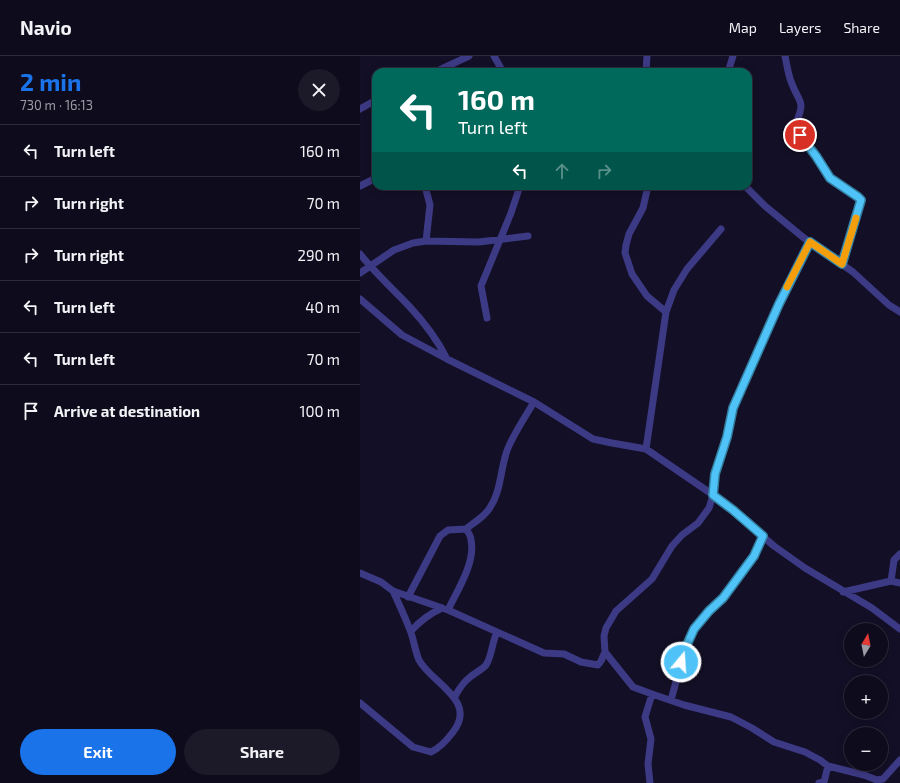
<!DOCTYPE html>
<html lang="en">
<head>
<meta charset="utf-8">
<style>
  body { margin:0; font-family:"Exo 2",sans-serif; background:#1c1929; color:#f1f3f6; height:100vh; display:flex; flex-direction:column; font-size:15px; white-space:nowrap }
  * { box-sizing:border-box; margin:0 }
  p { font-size:13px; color:#9b9ba3 }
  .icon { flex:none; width:22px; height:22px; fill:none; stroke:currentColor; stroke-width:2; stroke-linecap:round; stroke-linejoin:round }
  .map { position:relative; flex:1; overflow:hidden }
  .side { display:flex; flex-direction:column; background:#0e0b1c; width:360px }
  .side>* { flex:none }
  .top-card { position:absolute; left:12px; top:12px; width:380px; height:122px; border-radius:12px; box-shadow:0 2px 10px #0003,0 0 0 1px #2e2b3b; background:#00695c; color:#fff; overflow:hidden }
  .needle { width:26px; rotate:10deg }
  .controls { position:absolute; left:484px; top:567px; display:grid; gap:8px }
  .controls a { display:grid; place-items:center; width:44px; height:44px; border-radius:50%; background:#0e0b1c; box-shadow:0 2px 10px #0003,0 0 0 1px #2e2b3b; font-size:20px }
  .pin { position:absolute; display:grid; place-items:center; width:34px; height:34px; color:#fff; margin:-17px; border:2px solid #fff; border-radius:50%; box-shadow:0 1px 4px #0007 }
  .me { position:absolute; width:44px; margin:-22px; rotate:18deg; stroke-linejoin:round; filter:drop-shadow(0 0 3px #0008) }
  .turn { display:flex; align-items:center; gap:14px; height:84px; padding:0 20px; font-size:18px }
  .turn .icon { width:52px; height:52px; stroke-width:2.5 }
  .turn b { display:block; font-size:28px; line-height:34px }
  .lanes { display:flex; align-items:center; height:38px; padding:0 20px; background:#0003; justify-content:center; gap:20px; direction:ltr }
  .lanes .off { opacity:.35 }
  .round { display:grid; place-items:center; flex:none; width:42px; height:42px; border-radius:21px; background:#1c1929 }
  .headline { display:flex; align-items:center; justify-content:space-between; height:68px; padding:0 20px }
  h1 { font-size:24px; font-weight:700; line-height:30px; color:#1a73e8 }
  .action { display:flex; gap:8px; margin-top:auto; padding:8px 20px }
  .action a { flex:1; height:46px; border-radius:24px; background:#1a73e8; color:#fff; font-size:16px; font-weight:700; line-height:46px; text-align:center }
  .action a+a { background:#1c1929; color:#f1f3f6 }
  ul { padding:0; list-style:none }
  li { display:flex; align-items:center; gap:12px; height:52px; padding:0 20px; border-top:1px solid #2e2b3b }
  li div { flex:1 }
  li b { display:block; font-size:15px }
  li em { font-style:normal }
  header { display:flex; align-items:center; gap:24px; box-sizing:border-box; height:56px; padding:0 20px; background:#0e0b1c; border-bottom:1px solid #2e2b3b }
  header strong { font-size:19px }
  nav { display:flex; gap:22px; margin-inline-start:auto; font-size:14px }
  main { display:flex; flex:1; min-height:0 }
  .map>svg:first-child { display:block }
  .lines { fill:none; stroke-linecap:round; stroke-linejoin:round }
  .street { stroke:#3d3a85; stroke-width:7 }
  .route-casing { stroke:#337fa1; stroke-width:10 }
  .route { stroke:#4fc3f7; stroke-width:7 }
  .slow { stroke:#f59e0b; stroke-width:7 }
</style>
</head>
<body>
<header>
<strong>Navio</strong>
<nav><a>Map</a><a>Layers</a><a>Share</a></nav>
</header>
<main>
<section class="side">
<div class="headline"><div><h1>2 min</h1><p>730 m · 16:13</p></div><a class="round"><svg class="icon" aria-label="close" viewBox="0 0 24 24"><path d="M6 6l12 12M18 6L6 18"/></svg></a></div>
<ul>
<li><svg class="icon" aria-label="left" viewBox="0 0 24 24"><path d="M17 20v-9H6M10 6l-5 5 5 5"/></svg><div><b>Turn left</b></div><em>160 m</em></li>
<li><svg class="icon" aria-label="right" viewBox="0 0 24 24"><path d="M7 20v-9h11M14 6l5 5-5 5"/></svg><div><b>Turn right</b></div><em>70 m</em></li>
<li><svg class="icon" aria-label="right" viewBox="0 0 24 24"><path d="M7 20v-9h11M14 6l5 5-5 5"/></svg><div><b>Turn right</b></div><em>290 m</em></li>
<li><svg class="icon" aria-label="left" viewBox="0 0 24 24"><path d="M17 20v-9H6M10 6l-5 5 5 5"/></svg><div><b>Turn left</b></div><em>40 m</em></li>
<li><svg class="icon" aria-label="left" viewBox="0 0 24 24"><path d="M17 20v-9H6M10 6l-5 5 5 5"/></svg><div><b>Turn left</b></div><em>70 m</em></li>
<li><svg class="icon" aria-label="arrive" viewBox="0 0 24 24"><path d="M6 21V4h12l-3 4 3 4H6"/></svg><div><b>Arrive at destination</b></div><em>100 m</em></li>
</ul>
<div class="action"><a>Exit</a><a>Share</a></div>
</section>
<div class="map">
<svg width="540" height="727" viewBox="0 0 540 727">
  <rect width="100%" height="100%" fill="#130f26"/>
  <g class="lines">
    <path class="street" d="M134 0 143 16
      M425 0C427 9 428 19 432 28 439 47 446 44 436 67L440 79 456 100 470 122 498 141 501 144 482 208
      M75 16 109 0
      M286 16 287 0
      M368 16 373 0
      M0 53 16 44
      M0 130 16 122
      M65 130 70 149 66 185
      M385 130 405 150 444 182 493 216 529 249 540 256
      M0 198C15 217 33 233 49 250 63 265 78 285 87 303L174 346 233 383 252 387 286 393 362 445 414 490 445 512 512 552 540 573
      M0 217 34 194 53 187 66 185 119 186 168 180
      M0 243 42 279 87 303
      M306 256 314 234 327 213 361 173
      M127 262 121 230 151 157 160 130
      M286 393 306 256 287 240 272 218 265 197 266 189 269 178 283 152 288 130
      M0 517 21 526 33 535 88 554 184 597 204 598 221 606 238 609 241 605 245 596
      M531 525 540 527
      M483 536 531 525 534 504 540 498
      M48 541 80 480 88 474 106 473C114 466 123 462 129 453 142 435 140 411 148 392 155 376 165 361 174 346
      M88 554C97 535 116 506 111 484 111 480 108 476 106 473
      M51 575C60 565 69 558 82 552
      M292 638 273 631 245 596 244 580 246 572 256 555 292 523 312 490 322 479 338 467 349 452 353 439 355 418 367 381 373 352 419 247 450 186
      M94 642C98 635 102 627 109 622 114 617 122 614 126 609 132 600 132 586 137 576
      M311 644 325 593 334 573 349 555 363 542 394 499 403 480
      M0 647 53 691 71 696C80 692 87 684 93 676 118 644 71 627 59 604 55 595 54 584 50 574 45 561 39 548 33 535
      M468 710 504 719 517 724 523 723 540 704
      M290 727 288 708 291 683 285 661 292 638 324 649 371 661 392 672 414 686 445 696 460 704 468 710 464 726 459 727"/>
  </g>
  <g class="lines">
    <defs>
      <path id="route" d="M321 606 325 593 334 573 349 555 363 542 394 500 403 480 373 454 353 439 355 418 367 381 373 352 419 248 450 186 482 208 501 144 498 141 470 122 456 100 440 79"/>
    </defs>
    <use href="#route" class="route-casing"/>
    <use href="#route" class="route"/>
    <path class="slow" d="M427 231 450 186 482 208 496 162"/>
  </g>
</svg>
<div class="controls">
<a><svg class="needle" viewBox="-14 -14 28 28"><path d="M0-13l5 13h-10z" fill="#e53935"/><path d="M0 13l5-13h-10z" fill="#9b9ba3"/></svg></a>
<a>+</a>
<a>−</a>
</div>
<div class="pin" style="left:440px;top:79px;background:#d93025"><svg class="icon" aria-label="arrive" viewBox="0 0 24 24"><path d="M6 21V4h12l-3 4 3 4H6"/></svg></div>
<svg class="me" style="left:321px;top:606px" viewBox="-20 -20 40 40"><circle r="17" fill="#4fc3f7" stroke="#fff" stroke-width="3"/><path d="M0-11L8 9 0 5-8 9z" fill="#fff"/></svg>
<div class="top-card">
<div class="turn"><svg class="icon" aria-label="left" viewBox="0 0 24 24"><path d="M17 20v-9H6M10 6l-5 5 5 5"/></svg><div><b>160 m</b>Turn left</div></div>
<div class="lanes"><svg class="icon" aria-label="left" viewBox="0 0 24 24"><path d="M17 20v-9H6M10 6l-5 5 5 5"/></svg><svg class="icon off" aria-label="ahead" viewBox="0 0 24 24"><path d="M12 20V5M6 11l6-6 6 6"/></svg><svg class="icon off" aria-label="right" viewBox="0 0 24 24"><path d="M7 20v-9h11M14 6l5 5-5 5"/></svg></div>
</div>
</div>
</main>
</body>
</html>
